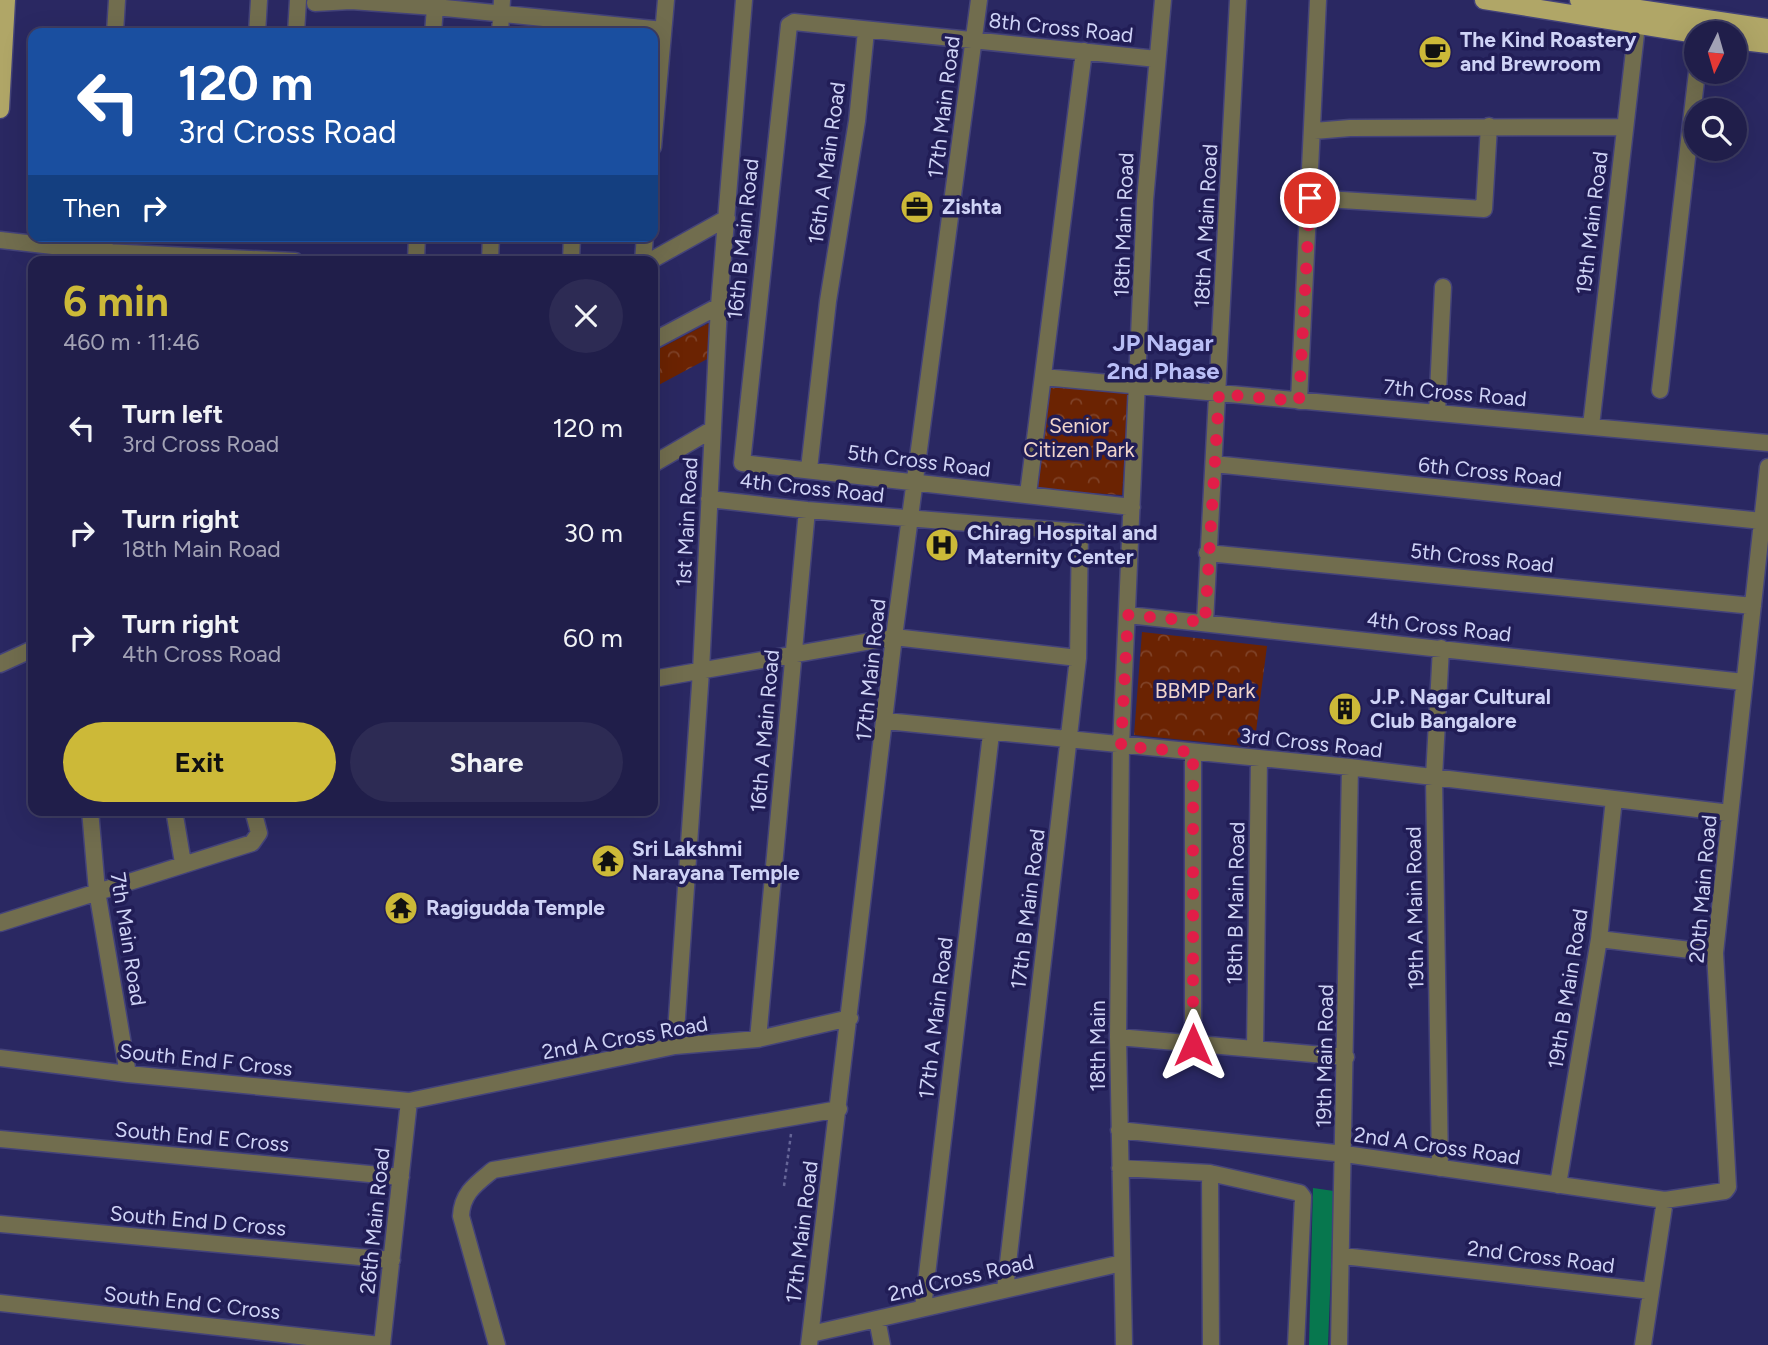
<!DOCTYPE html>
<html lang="en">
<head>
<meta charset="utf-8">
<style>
  body { margin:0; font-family:Figtree,sans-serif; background:#2d2b54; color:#f1f3f6; height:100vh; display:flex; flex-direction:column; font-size:26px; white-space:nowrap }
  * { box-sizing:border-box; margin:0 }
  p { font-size:23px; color:#a2a2b5 }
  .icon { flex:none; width:38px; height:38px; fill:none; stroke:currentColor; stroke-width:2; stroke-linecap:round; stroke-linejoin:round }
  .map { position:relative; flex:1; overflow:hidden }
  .drawer { position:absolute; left:28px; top:256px; width:630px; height:560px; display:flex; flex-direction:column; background:#201e4a; border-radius:14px; box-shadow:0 7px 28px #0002,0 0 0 2px #3d3c62 }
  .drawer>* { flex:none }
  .hud { position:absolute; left:28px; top:28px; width:630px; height:214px; border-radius:14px; box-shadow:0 7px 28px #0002,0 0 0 2px #3d3c62; background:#1a4fa0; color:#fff; overflow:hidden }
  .needle { width:46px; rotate:185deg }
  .buttons { position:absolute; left:1684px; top:21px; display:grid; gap:14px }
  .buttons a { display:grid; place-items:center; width:63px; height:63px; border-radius:50%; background:#201e4a; box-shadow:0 7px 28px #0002,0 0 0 2px #3d3c62; font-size:35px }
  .pin { position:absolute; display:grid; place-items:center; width:60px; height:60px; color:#fff; margin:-30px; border:4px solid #fff; border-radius:50%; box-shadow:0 2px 7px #0007 }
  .me { position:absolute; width:77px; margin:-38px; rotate:0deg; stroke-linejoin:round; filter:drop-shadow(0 0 5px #0008) }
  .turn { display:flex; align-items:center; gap:24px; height:147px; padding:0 35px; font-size:32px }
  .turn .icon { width:91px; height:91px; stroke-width:2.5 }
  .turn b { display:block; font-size:49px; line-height:60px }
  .then { display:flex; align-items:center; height:66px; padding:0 35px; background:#0003; gap:14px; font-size:26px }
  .round { display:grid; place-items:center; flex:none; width:74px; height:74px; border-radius:37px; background:#2d2b54 }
  .summary { display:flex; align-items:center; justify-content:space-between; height:119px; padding:0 35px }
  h1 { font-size:42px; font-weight:700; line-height:52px; color:#ccb938 }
  .primary-button { display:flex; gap:14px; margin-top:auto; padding:14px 35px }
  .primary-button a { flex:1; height:80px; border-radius:42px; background:#ccb938; color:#111; font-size:28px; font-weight:700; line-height:80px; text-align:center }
  .primary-button a+a { background:#2d2b54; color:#f1f3f6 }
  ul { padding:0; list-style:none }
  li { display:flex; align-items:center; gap:21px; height:105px; padding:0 35px }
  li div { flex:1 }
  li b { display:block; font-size:26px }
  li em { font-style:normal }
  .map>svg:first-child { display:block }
  .park { fill:url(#park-crowns) }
  .water { fill:#07774e }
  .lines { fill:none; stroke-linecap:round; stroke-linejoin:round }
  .minor-casing { stroke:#44437a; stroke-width:19 }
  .major-casing { stroke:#44437a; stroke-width:21 }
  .path { stroke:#656597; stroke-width:2.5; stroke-dasharray:3.5 3.5; stroke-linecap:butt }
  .minor { stroke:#716d4e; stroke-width:16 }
  .major { stroke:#b0a667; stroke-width:18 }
  .route { stroke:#e11d48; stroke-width:12; stroke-dasharray:0 21.6 }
  .labels { text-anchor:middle; stroke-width:7; stroke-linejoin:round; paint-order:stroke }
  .street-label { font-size:21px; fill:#cfd3f6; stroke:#211d56 }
  .poi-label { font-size:21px; font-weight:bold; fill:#cfd3f6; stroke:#211d56; text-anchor:start }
  .park-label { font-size:21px; fill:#f1d5cb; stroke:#211d56 }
  .quarter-label { font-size:24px; font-weight:bold; fill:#b9bef6; stroke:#211d56 }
</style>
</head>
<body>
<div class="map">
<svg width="1768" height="1345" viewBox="0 0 1768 1345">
  <defs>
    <pattern id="park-crowns" width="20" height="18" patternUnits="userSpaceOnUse" patternTransform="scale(1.75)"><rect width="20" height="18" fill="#6b2302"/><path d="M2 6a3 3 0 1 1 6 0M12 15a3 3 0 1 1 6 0" fill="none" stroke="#7f4228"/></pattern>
  </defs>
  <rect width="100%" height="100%" fill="#2a2862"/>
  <path class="park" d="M711 322 709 358 653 388V352Z
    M1036 381 1129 387 1122 495 1030 489Z
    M1142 632 1267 646 1254 747 1134 735Z"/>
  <path class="water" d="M1313 1188 1334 1191 1328 1345H1309Z"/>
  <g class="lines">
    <defs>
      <path id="minor" d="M315 3 351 1 435 7
        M115 33 117 0
        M257 33 259 0
        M296 33 298 0
        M433 33 435 7 663 30
        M500 33 502 0
        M1314 131 1350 128 1624 127
        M653 147 666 0
        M1310 198 1484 209 1489 126
        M0 240 105 252 295 261
        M104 261 105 236
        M416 261 417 236
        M490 261 491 236
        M571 261 572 236
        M643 261 645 236
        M650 261 727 218
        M653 341 719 306
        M1043 377 1768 443
        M1660 390 1697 72
        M1299 401 1318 0
        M1437 413 1443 287
        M1591 426 1637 25
        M653 464 713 429
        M1214 464 1762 521
        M809 469 828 301 857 121 866 31
        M1028 494 1084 51
        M709 499 807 510 1080 532 1078 658 1005 1289
        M1132 507 742 463 789 25 794 22 1157 59
        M1207 553 1753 606
        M1128 615 1744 682
        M1205 622 1238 0
        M0 664 33 649
        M653 679 894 637 1078 658
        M886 721 1350 767 1730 813
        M1193 752V1045
        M90 810 97 891 128 1074
        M174 810 183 863
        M0 923 252 843 259 833 253 810
        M1599 939 1715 953
        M1118 1037 1346 1057
        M758 1039 807 510
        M675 1046 701 671 719 306 744 0
        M1255 1048 1259 758
        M0 1058 128 1074 409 1101 675 1046 758 1039 850 1018
        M1119 1130 1345 1154 1665 1200 1725 1191 1728 1187 1715 953 1768 467
        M0 1139 401 1177
        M1120 1168 1210 1173 1300 1193 1303 1197 1296 1345
        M1440 1168 1434 777 1441 648
        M1210 1173 1211 1345
        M1558 1185 1599 939 1614 799
        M0 1224 392 1260
        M1343 1256 1651 1291
        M0 1303 380 1345
        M923 1308 991 734
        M877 1319 882 1345
        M811 1334 1122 1263
        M382 1345 409 1101
        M497 1345 461 1216C462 1193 476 1184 493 1170L839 1109
        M809 1345 894 637 979 0
        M1124 1345 1118 1037 1121 746 1145 200 1163 0
        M1339 1345 1350 767
        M1643 1345 1665 1200"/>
      <path id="major" d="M1484 0 1696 34
        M1579 0 1768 28
        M1734 40 1768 44
        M0 109 6 0"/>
    </defs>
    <use href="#minor" class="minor-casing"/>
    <use href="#major" class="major-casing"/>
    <path class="path" d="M784 1186 791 1134"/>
    <use href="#minor" class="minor"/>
    <use href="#major" class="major"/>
  </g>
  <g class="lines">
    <path class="route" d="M1193 1045V752L1121 746 1128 615 1205 622 1219 394 1299 401 1310 198"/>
  </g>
  <defs>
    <symbol id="cafe-disc" viewBox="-11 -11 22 22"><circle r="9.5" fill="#ccb938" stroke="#211d56"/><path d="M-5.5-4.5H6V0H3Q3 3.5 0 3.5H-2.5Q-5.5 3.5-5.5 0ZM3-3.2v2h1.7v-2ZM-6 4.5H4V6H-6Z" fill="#111"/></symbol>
    <symbol id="office-disc" viewBox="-11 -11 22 22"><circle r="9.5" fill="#ccb938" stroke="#211d56"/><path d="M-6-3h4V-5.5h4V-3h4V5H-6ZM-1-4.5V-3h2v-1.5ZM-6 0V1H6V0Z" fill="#111"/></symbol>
    <symbol id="hospital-disc" viewBox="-11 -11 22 22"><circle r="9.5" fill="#ccb938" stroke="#211d56"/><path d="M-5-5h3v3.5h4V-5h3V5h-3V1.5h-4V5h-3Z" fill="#111"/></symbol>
    <symbol id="building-disc" viewBox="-11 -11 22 22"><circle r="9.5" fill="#ccb938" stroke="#211d56"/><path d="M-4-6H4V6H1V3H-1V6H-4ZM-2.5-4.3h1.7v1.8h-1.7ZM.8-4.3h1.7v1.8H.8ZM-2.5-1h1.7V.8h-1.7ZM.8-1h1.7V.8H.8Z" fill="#111"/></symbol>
    <symbol id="temple-disc" viewBox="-11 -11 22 22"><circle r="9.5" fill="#ccb938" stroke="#211d56"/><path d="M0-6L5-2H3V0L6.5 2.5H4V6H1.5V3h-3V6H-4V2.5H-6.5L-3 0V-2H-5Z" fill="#111"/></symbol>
  </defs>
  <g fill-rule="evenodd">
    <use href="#cafe-disc" x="1416" y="33" width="38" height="38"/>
    <use href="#office-disc" x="898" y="188" width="38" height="38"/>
    <use href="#hospital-disc" x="923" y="526" width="38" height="38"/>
    <use href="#building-disc" x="1326" y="690" width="38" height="38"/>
    <use href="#temple-disc" x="589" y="842" width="38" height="38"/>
    <use href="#temple-disc" x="382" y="889" width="38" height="38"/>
  </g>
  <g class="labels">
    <g class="street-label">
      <text transform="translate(1061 28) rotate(6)" y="7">8th Cross Road</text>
      <text transform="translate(944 107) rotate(-83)" y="7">17th Main Road</text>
      <text transform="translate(827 163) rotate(-82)" y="7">16th A Main Road</text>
      <text transform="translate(1592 223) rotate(-83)" y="7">19th Main Road</text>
      <text transform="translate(1124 225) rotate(-88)" y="7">18th Main Road</text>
      <text transform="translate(1206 226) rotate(-87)" y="7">18th A Main Road</text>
      <text transform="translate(743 239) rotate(-84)" y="7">16th B Main Road</text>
      <text transform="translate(1455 393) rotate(5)" y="7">7th Cross Road</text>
      <text transform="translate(919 461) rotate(7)" y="7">5th Cross Road</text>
      <text transform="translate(1490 472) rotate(6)" y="7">6th Cross Road</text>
      <text transform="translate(812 488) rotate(6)" y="7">4th Cross Road</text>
      <text transform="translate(687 522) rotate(-87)" y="7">1st Main Road</text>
      <text transform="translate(1482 558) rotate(6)" y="7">5th Cross Road</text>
      <text transform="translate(1439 627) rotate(6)" y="7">4th Cross Road</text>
      <text transform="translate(871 670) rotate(-84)" y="7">17th Main Road</text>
      <text transform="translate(765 731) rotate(-85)" y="7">16th A Main Road</text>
      <text transform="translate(1311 743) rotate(6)" y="7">3rd Cross Road</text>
      <text transform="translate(1703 889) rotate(-85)" y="7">20th Main Road</text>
      <text transform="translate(1236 903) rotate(-89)" y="7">18th B Main Road</text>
      <text transform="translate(1415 908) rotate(-91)" y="7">19th A Main Road</text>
      <text transform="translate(1028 909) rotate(-83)" y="7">17th B Main Road</text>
      <text transform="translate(128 939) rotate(81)" y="7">7th Main Road</text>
      <text transform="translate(1568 989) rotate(-81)" y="7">19th B Main Road</text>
      <text transform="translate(936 1018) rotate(-83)" y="7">17th A Main Road</text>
      <text transform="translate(625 1038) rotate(-10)" y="7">2nd A Cross Road</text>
      <text transform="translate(1098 1046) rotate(-90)" y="7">18th Main</text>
      <text transform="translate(1325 1056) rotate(-89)" y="7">19th Main Road</text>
      <text transform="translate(206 1060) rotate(6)" y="7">South End F Cross</text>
      <text transform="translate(202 1137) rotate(5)" y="7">South End E Cross</text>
      <text transform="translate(1437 1146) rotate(8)" y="7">2nd A Cross Road</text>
      <text transform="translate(198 1221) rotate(5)" y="7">South End D Cross</text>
      <text transform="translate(375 1221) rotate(-84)" y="7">26th Main Road</text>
      <text transform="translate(802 1232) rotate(-83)" y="7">17th Main Road</text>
      <text transform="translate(1541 1257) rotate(7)" y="7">2nd Cross Road</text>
      <text transform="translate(961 1278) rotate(-13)" y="7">2nd Cross Road</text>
      <text transform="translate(192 1303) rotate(6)" y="7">South End C Cross</text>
    </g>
    <g class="poi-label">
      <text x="1460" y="47">The Kind Roastery<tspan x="1460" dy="24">and Brewroom</tspan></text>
      <text x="942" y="214">Zishta</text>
      <text x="967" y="540">Chirag Hospital and<tspan x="967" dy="24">Maternity Center</tspan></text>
      <text x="1370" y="704">J.P. Nagar Cultural<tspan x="1370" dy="24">Club Bangalore</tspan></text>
      <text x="632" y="856">Sri Lakshmi<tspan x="632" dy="24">Narayana Temple</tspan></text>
      <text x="426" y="915">Ragigudda Temple</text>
    </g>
    <g class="park-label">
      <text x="1079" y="433">Senior<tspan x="1079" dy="24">Citizen Park</tspan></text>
      <text x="1205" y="698">BBMP Park</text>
    </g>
    <g class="quarter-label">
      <text x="1163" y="351">JP Nagar<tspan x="1163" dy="28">2nd Phase</tspan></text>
    </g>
  </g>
</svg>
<div class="buttons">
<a><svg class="needle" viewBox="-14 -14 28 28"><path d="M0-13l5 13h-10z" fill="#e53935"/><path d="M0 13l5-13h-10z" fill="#a2a2b5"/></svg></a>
<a><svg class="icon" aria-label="search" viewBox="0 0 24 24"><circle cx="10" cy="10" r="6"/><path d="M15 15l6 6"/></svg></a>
</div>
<div class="pin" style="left:1310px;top:198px;background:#d93025"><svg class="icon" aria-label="arrive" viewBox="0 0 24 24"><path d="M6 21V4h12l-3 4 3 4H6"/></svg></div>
<svg class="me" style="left:1193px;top:1045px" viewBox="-20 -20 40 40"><path d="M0-17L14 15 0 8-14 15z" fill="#e11d48" stroke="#fff" stroke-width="4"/></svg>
<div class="hud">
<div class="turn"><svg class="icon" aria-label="left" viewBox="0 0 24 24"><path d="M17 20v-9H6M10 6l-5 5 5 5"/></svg><div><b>120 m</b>3rd Cross Road</div></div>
<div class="then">Then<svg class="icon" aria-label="right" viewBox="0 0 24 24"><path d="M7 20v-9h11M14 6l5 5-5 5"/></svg></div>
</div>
<section class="drawer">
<div class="summary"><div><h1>6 min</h1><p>460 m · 11:46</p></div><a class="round"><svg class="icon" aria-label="close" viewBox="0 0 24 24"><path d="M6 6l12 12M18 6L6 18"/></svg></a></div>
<ul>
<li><svg class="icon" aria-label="left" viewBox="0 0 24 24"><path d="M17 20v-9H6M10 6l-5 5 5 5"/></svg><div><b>Turn left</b><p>3rd Cross Road</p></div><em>120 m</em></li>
<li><svg class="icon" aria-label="right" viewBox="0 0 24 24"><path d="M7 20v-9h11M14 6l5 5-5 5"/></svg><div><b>Turn right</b><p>18th Main Road</p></div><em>30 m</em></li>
<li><svg class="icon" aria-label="right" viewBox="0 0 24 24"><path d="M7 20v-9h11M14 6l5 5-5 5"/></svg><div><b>Turn right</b><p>4th Cross Road</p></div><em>60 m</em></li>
</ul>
<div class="primary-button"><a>Exit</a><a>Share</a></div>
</section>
</div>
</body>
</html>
